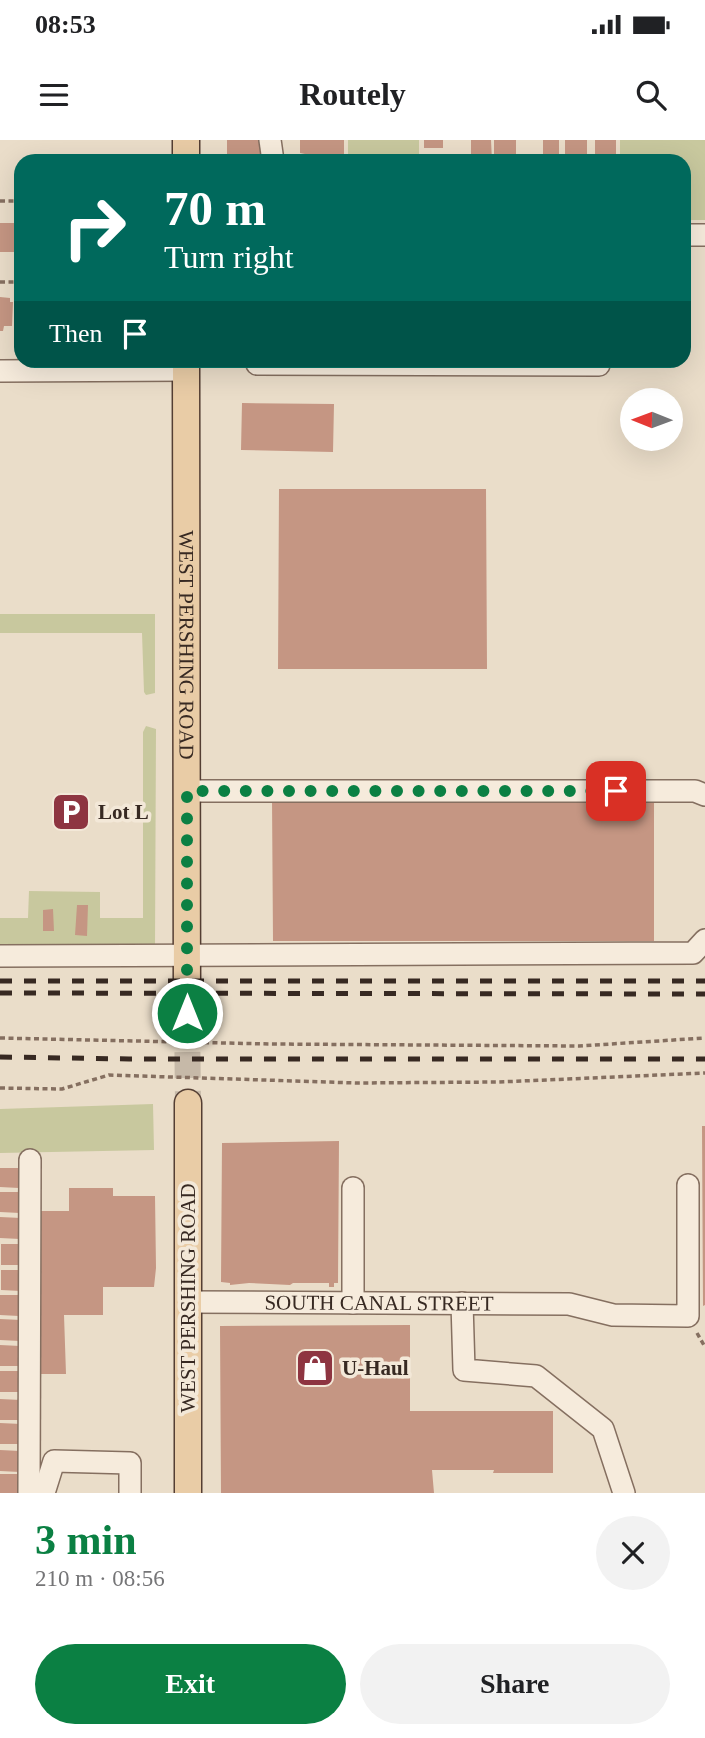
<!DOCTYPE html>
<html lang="en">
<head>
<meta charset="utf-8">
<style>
  body { margin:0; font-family:Georgia,serif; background:#f2f2f2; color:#202124; height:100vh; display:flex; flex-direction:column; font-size:26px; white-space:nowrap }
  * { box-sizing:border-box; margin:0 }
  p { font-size:23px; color:#757577 }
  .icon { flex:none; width:38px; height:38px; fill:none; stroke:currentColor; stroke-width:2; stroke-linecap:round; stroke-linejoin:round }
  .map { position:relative; height:1353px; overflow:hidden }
  .panel { display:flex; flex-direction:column; background:#fff; flex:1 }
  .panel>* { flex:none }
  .hud { position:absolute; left:14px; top:14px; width:677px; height:214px; border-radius:21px; box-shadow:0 7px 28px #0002; background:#00695c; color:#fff; overflow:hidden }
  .needle { width:46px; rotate:271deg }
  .tools { position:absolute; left:620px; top:248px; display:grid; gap:14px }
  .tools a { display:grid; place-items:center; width:63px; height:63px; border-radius:50%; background:#fff; box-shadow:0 7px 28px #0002; font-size:35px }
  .pin { position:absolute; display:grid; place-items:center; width:60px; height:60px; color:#fff; margin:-30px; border-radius:14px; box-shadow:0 4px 10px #0006 }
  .me { position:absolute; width:77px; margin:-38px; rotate:0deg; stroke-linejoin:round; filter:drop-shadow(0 0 5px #0008) }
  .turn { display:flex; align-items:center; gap:24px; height:147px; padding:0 35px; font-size:32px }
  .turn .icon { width:91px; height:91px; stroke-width:2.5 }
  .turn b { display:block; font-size:49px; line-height:60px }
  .then { display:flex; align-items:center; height:66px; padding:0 35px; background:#0003; gap:14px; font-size:26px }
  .round { display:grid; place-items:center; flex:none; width:74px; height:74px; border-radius:37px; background:#f2f2f2 }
  .head { display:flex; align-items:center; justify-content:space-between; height:119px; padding:0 35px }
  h1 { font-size:42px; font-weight:700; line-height:52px; color:#0b8043 }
  .cta { display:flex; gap:14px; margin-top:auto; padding:14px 35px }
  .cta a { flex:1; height:80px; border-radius:42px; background:#0b8043; color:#fff; font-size:28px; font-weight:700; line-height:80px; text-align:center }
  .cta a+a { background:#f2f2f2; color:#202124 }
  .status { display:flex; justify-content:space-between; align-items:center; height:49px; padding:0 35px; background:#fff; direction:ltr }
  .status svg { height:19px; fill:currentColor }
  header { display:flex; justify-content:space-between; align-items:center; height:91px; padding:0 35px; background:#fff; font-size:32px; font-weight:700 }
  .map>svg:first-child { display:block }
  .green { fill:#c8c89e }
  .building { fill:#c59683 }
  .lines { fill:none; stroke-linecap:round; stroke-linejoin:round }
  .major-tunnel { stroke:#c6b9a8; stroke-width:26; stroke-dasharray:26 13; stroke-linecap:butt }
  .minor-casing { stroke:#856f60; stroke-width:24 }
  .major-casing { stroke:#543e33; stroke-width:29 }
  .path { stroke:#856f60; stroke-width:3.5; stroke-dasharray:5 3.5; stroke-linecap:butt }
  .minor { stroke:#f6ebdc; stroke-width:21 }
  .major { stroke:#e9cca6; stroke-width:26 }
  .rail { stroke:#372922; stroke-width:5; stroke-dasharray:12 12; stroke-linecap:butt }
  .route { stroke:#0b8043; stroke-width:12; stroke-dasharray:0 21.6 }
  .labels { text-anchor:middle; stroke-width:7; stroke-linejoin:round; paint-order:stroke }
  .street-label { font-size:21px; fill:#372922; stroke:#f3e8d8 }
  .poi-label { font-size:21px; font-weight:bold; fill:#372922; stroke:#f3e8d8; text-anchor:start }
</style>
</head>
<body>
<div class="status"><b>08:53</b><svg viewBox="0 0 49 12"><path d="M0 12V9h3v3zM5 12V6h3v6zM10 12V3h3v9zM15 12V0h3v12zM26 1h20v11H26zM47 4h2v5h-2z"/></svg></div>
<header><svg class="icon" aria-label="menu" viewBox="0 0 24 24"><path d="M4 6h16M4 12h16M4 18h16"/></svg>Routely<svg class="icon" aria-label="search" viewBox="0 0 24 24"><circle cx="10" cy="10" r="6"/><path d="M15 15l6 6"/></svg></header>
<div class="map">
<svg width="705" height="1353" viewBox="0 0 705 1353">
  <rect width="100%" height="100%" fill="#eaddc9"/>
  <path class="green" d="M348 0H419V21H348Z
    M620 0H705V80H684V21H620Z
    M0 474H155V553L146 555 144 552 142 493H0Z
    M146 586 156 589 155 808H0V778H28L29 751 100 752V778H143V592Z
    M153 964 154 1010 0 1013V969Z"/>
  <path class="building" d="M227 0H261V21H227Z
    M300 0H344V21H305V14L300 13Z
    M424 0H443V8H424Z
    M471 0H491L492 21H471Z
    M494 0H516V21H494Z
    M543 0H559V18H543Z
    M565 0H587V21H565Z
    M595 0H616V16H599V21H595Z
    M0 83H21V107H18V112H0Z
    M0 157 10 158V162H13L12 186H4L3 191H0Z
    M16 164 21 165V190H15Z
    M242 263 334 264 333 312 241 310Z
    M279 349H486L487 529H278Z
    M654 658V801H273L272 659Z
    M77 765H88L87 796 75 795Z
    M53 769 54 791H43V770Z
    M702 986H705V1165L703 1166Z
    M339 1001 338 1143H334V1147H329V1143H293L290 1145 249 1143 230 1145V1143L221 1142 222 1003Z
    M0 1028H19V1048L0 1047Z
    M69 1048H113V1056H155L156 1128 154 1147H103V1175H64L66 1234H38L36 1071H69Z
    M0 1052H20V1073L0 1072Z
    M0 1077 21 1078 20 1099 0 1098Z
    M1 1104H22L21 1125H1Z
    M1 1130H22L21 1151 1 1150Z
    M0 1155H20L19 1176 0 1175Z
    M0 1179 21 1180 20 1201 0 1200Z
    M410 1185V1271H553V1333H493L494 1330H432L434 1353H221L220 1186Z
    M0 1205 20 1206V1226H0Z
    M0 1231H20V1252H0Z
    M0 1259 21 1260 20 1280H0Z
    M0 1283 21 1284 20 1304H0Z
    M0 1310 20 1311V1332L0 1331Z
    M0 1334H21L20 1353H0Z"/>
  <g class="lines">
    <path class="major-tunnel" d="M187 873 188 963"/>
    <defs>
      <g id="minor">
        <path d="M270 0 273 21"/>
        <path d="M684 95H705"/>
        <path d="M257 220V224L599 225 600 220"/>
        <path d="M0 231 186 230"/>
        <path d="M187 651H695L705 655"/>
        <path d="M0 816 693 813 705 800"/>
        <path d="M353 1048V1163"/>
        <path id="s1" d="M188 1162 569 1164 613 1175 688 1176V1045"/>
        <path d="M462 1163 464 1230 536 1236 603 1289 624 1353"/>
        <path d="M29 1353 30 1020"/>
        <path d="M44 1353 54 1321 130 1323V1353"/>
      </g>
      <g id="major">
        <path d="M186 21V0"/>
        <path id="s2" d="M186 220 187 873"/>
        <path d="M188 1353V963"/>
      </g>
    </defs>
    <use href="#minor" class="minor-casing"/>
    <use href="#major" class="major-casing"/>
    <path class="path" d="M0 61H21
      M0 142H21
      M0 898 271 904 579 906 705 898
      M0 948 62 949 109 935 357 943 499 942 705 933
      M697 1193 705 1207"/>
    <use href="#minor" class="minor"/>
    <use href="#major" class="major"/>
    <path class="rail" d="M0 841H705
      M0 853 705 854
      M0 917 129 919H705"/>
  </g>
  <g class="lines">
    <path class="route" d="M187 873V651H616"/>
  </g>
  <defs>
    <symbol id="parking-square" viewBox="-11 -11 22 22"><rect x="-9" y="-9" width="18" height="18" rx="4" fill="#8e3541" stroke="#f3e8d8"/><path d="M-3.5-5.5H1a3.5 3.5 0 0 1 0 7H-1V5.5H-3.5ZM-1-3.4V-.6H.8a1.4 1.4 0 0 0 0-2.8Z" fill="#fff"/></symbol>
    <symbol id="shop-square" viewBox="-11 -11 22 22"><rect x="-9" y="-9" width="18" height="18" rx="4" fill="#8e3541" stroke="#f3e8d8"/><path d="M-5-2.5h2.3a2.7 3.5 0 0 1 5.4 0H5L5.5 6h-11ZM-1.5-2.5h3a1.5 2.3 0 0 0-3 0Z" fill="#fff"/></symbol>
  </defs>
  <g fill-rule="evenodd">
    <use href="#parking-square" x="49" y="650" width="44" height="44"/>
    <use href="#shop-square" x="293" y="1206" width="44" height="44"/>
  </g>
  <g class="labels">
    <g class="street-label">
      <text dy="7" stroke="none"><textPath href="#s2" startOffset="285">WEST PERSHING ROAD</textPath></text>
      <text transform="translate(188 1158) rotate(-90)" y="7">WEST PERSHING ROAD</text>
      <text dy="7" stroke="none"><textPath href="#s1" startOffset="191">SOUTH CANAL STREET</textPath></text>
    </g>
    <g class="poi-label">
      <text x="98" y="679">Lot L</text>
      <text x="342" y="1235">U-Haul</text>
    </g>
  </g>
</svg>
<div class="tools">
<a><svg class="needle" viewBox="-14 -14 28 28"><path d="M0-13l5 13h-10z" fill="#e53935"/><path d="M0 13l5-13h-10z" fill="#757577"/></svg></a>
</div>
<div class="pin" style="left:616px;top:651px;background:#d93025"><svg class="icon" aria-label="arrive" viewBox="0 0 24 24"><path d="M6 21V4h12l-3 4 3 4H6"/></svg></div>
<svg class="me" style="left:187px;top:873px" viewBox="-20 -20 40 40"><circle r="17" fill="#0b8043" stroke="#fff" stroke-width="3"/><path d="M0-11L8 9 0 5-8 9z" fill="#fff"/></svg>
<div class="hud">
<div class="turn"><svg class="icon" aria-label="right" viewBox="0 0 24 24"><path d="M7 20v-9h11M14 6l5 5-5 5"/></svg><div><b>70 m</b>Turn right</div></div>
<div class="then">Then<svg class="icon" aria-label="arrive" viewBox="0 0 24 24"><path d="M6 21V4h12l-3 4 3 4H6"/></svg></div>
</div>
</div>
<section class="panel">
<div class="head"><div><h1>3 min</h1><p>210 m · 08:56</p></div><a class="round"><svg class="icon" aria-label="close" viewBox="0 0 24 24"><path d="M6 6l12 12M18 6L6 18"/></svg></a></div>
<div class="cta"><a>Exit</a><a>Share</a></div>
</section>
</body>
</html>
